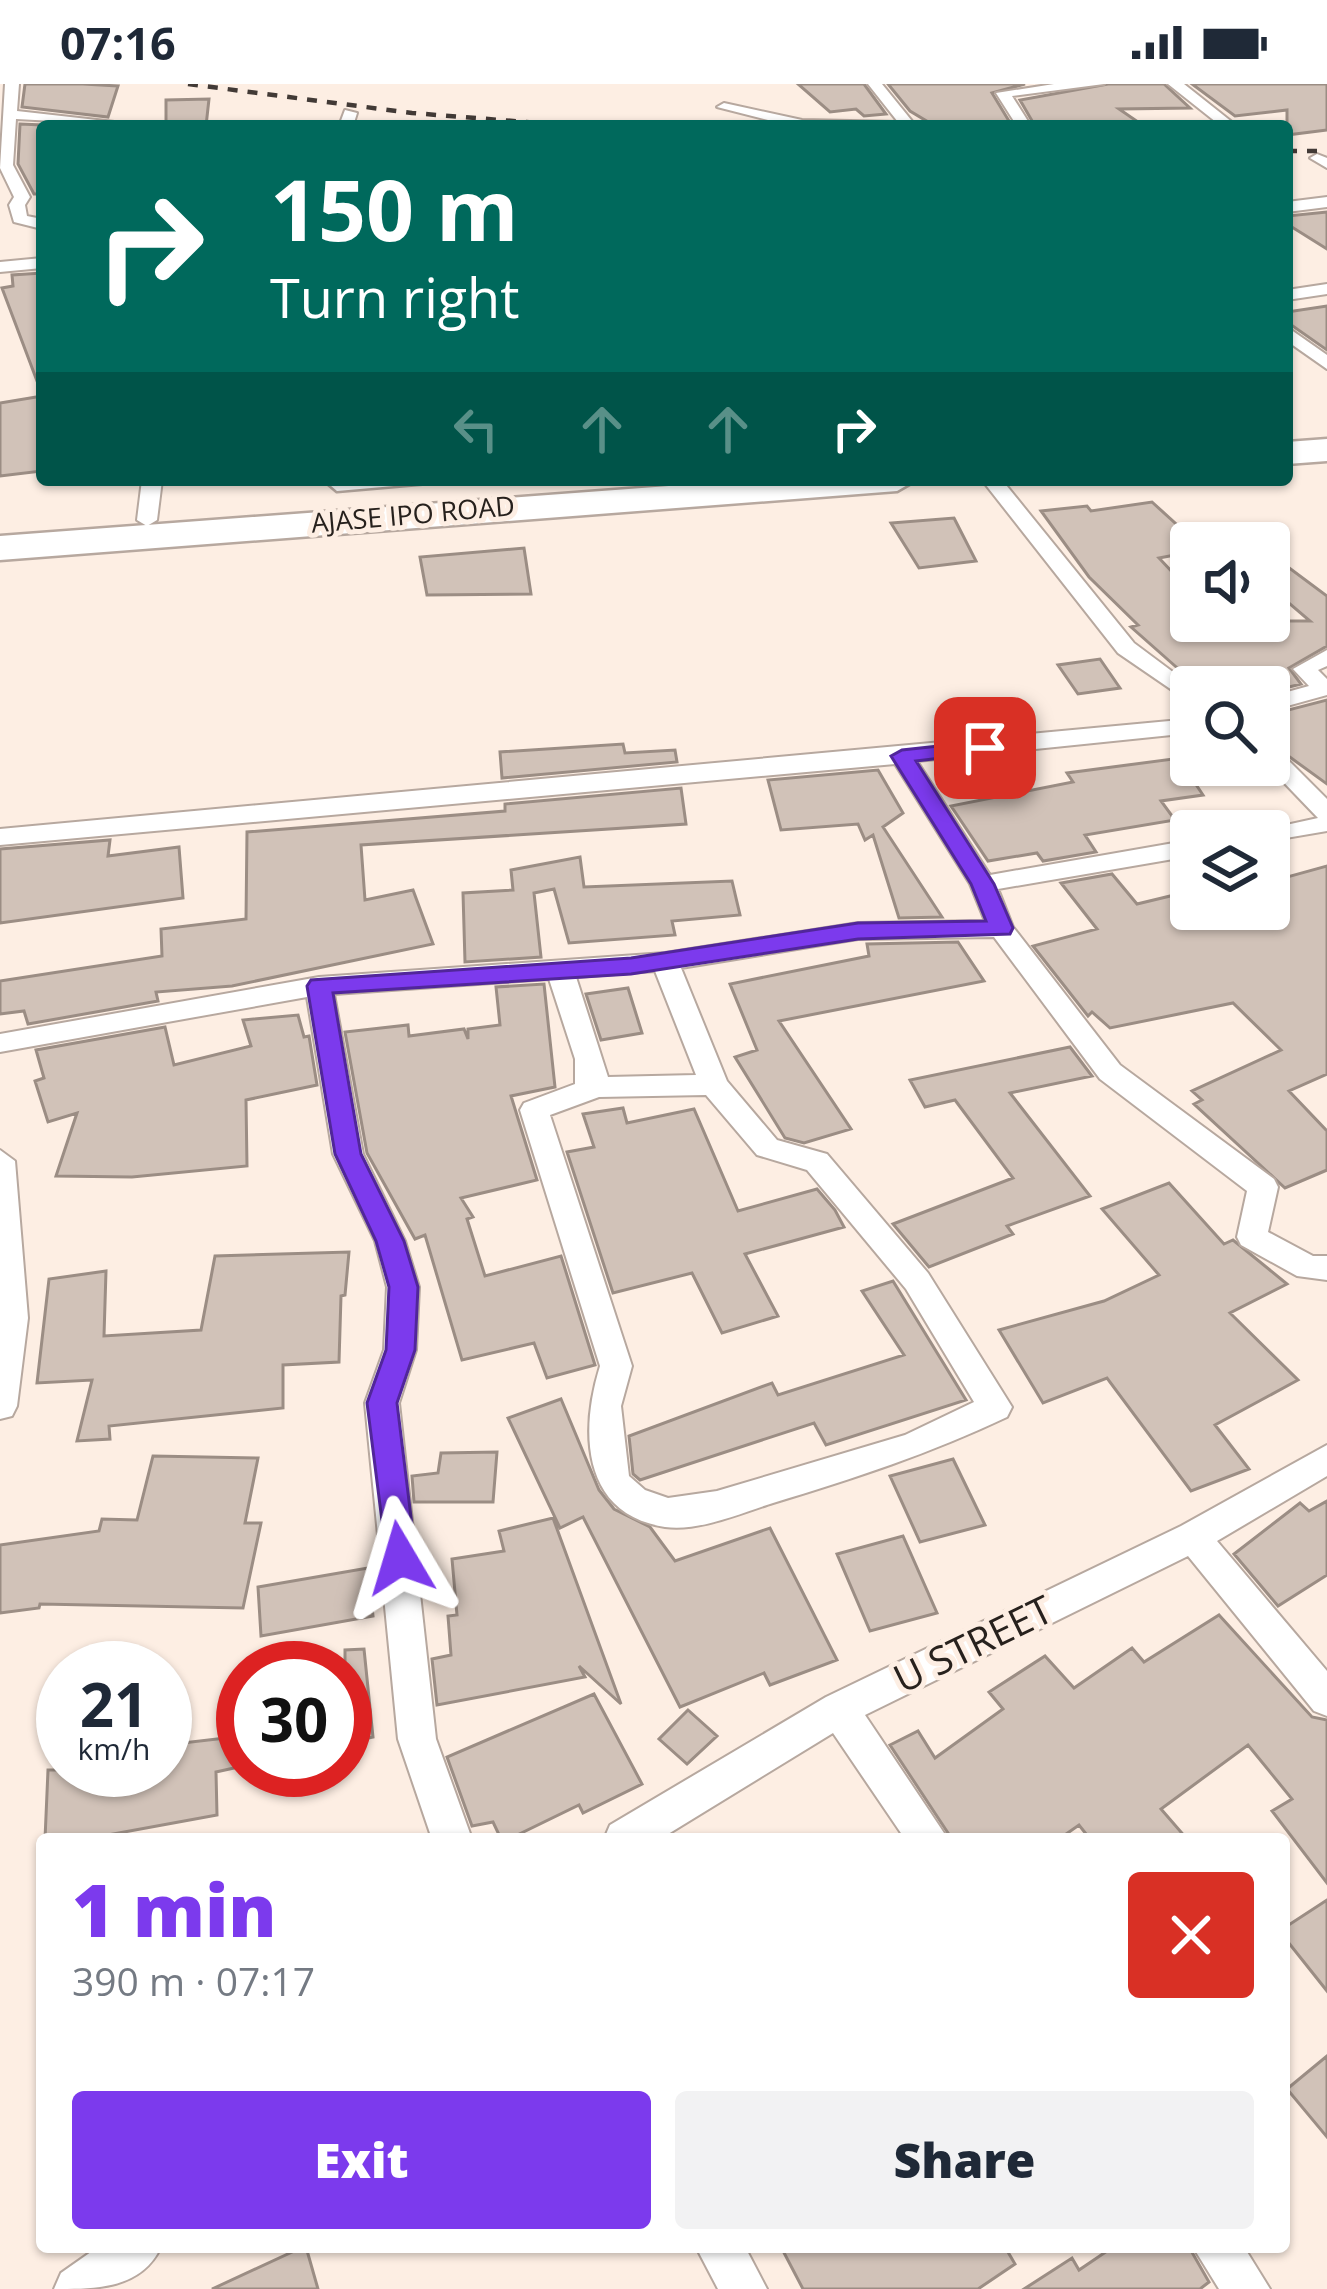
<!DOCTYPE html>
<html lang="en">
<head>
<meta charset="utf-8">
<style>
  body { margin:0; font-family:"Open Sans",sans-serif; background:#f2f2f3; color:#1f2937; height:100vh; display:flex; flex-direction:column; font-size:45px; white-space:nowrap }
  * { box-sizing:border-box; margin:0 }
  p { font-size:39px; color:#747a83 }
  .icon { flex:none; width:66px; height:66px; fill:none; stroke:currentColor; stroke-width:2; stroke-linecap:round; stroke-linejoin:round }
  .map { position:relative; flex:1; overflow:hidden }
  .side { position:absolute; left:36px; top:1749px; width:1254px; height:420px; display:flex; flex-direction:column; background:#fff; border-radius:12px; box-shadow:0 3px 9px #0004 }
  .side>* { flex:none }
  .guide { position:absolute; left:36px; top:36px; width:1257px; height:366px; border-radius:12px; box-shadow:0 3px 9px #0004; background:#00695c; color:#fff; overflow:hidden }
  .buttons { position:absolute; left:1170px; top:438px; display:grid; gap:24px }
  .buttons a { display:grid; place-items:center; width:120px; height:120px; border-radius:12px; background:#fff; box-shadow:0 3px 9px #0004; font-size:60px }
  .speed { position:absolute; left:36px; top:1557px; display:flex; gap:24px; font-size:60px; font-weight:700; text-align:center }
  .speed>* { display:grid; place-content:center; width:156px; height:156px; border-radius:50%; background:#fff; box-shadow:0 3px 9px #0004; line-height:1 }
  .speed small { font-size:30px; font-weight:400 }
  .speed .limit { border:18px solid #d22; background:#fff; color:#111 }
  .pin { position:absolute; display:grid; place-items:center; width:102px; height:102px; color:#fff; margin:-51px; border-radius:24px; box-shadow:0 6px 18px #0006 }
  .me { position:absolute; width:132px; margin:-66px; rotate:353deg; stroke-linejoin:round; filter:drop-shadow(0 0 9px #0008) }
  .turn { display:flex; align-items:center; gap:42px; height:252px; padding:0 36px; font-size:54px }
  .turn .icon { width:156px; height:156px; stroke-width:2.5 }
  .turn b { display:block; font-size:84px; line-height:102px }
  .lanes { display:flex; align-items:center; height:114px; padding:0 36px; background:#0003; justify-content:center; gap:60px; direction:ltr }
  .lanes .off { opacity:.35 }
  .round { display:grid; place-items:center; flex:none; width:126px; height:126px; border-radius:12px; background:#f2f2f3 }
  .summary { display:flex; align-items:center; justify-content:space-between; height:204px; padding:0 36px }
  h1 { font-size:72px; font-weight:800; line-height:90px; color:#7c3aed }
  .cta { display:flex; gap:24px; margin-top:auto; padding:24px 36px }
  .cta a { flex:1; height:138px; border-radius:12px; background:#7c3aed; color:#fff; font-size:48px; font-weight:800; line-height:138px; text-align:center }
  .cta a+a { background:#f2f2f3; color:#1f2937 }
  .status { display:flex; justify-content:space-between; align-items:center; height:84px; padding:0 60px; background:#fff; direction:ltr }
  .status svg { height:33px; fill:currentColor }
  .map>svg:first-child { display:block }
  .building { fill:#d1c2b8; stroke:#9b8d84; stroke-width:3 }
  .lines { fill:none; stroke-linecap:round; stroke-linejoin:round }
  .lane-casing { stroke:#b7a89f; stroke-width:5 }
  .street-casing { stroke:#b7a89f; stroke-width:4 }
  .highway-casing { stroke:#b7a89f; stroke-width:5 }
  .lane { fill:#fff; fill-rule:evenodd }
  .street { fill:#fff; fill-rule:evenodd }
  .highway { fill:#fff; fill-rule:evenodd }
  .rail { stroke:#423a36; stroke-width:4.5; stroke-dasharray:10 10; stroke-linecap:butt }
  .route { fill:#7c3aed; stroke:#51269a; stroke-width:3 }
  .labels { text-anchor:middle; stroke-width:10; stroke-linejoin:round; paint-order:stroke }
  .far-street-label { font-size:27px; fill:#27211d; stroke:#fdeee3 }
  .near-street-label { font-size:39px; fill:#27211d; stroke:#fdeee3 }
</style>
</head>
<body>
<div class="status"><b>07:16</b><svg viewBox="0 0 49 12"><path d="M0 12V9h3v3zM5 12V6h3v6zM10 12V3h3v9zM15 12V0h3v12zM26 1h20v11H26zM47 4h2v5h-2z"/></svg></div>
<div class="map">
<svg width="1327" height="2205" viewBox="0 0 1327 2205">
  <rect width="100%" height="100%" fill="#fdeee3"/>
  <path class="building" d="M25 0H83L118 2 108 33 22 23Z
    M798 0H864L886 30 864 32 856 25 830 28Z
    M888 0H1025L992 9 1012 42H935L910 27Z
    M1108 0H1164L1190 24 1119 25 1141 40 1035 42 1020 16Z
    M1192 0H1327V46L1287 51V26L1235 32Z
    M209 15 206 42H166V16Z
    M20 40 42 41V110H34L18 80Z
    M1327 128V165L1287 140V132Z
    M42 189V304L40 305 2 204 13 202 12 191Z
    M1327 222V266L1287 238V228Z
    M42 312V387L0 392V319Z
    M1152 418 1197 459H1191V468L1159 474 1191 508V537H1310L1269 502V469L1327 512V562L1289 584 1301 600 1269 608V603H1212L1202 595 1192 597 1131 543 1138 541 1089 493 1041 427 1087 422 1091 427Z
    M954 434 976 477 919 484 891 439Z
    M524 464 531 510 427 511 420 473Z
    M1100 575 1120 604 1078 610 1058 581Z
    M1327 616V700L1269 658V631Z
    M623 660 625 669 675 666 677 678 502 694 500 668Z
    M1188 673 1206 697 1195 699 1203 711 1161 717 1175 736 1085 751 1096 768 1043 777 1037 769 988 777 951 722 1073 698 1067 689Z
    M878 686 903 729 883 743 942 833 899 834 873 751 865 756 858 740 781 746 768 696Z
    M681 704 686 740 361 761 365 816 413 806 433 860 232 902 156 908 158 917 28 940 24 927 0 930V897L162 872 161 845 246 835 247 748 505 727V720Z
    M110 756 108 772 179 763 183 814 0 839V765Z
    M580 773 584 803 732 797 740 831 672 837 675 851 569 859 554 805 534 809 541 873 465 878 463 809 513 806 511 786Z
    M1327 782V990L1289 1007 1327 1047V1086L1285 1104 1194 1020 1202 1016 1192 1007 1281 966 1233 919 1110 944 1092 928 1088 932 1033 862 1097 845 1061 799 1112 790 1137 820 1191 807V825H1269V798Z
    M958 858 984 897 779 937 851 1045 804 1059 785 1054 735 973 757 966 730 900 869 872 867 860Z
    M544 900 555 1003 511 1012 537 1096 461 1114 473 1133 467 1135 485 1192 561 1172 595 1281 547 1294 534 1259 462 1276 425 1151 415 1155 367 1069 345 948 408 941 409 952 464 945 468 955V945L500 941 496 903Z
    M628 904 642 949 601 956 586 910Z
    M298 931 304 953 309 952 317 1001 246 1016 247 1082 132 1093 56 1092 77 1029 48 1038 35 997 44 994 36 966 165 943 174 981 251 962 243 936Z
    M1070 963 1092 992 1010 1009 1090 1112 1007 1142 1013 1150 929 1183 893 1140 1013 1094 955 1016 925 1023 910 996Z
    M623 1024 627 1039 694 1025 738 1127 817 1105 835 1126 844 1143 745 1170 778 1232 722 1249 692 1189 613 1209 567 1068 594 1063 583 1030Z
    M1169 1099 1224 1160 1233 1156 1287 1200 1230 1229 1298 1296 1215 1341 1249 1385 1191 1407 1107 1294 1043 1319 999 1246 1104 1217 1159 1191 1102 1125Z
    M349 1168 345 1211 341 1212 339 1278 283 1281V1324L109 1342 110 1355 77 1357 92 1296 37 1299 49 1195 106 1187 104 1252 201 1246 215 1172Z
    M893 1197 966 1316 826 1361 814 1339 640 1396 633 1390 629 1352 772 1299 778 1311 904 1271 862 1207Z
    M561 1315 599 1406 614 1425 650 1443 675 1477 770 1444 837 1576 770 1601 764 1589 680 1623 583 1433 560 1444 508 1334Z
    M497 1368 493 1418H414L412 1392 438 1389 441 1369Z
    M153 1372 258 1374 245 1439H261L243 1524 40 1520 39 1524 0 1529V1461L99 1447 102 1435 137 1436Z
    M953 1375 985 1441 920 1458 890 1392Z
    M1327 1417V1491L1278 1522 1234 1470 1300 1419 1309 1427Z
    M553 1434 621 1620 579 1582 585 1593 437 1621 432 1575 451 1571 448 1532 457 1531 452 1475 504 1467 499 1447Z
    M903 1452 937 1529 870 1547 837 1470Z
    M368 1484 373 1532 261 1552 258 1503Z
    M1219 1531 1312 1633 1327 1636V1799L1272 1727 1292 1715 1248 1661 1161 1725 1187 1755H1090L1079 1741 1059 1755H952L890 1661 918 1647 935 1674 1003 1625 989 1608 1045 1572 1074 1604 1132 1564 1144 1578Z
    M364 1565 373 1653 345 1659V1566Z
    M594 1610 642 1700 583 1729 579 1721 509 1755H501L493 1738 472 1742 447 1673Z
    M688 1626 717 1652 687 1680 659 1655Z
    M243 1652V1682L216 1688 217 1731 86 1755H45L48 1686H165V1661Z
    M1327 1816V1907L1284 1853V1844Z
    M1327 1972V2053L1287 2005Z
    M306 2163 318 2205H212L303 2163Z
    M781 2163H1005L1015 2180 978 2205H803Z
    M1113 2163H1189L1209 2198 1200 2205H1024L1072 2174 1079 2186Z"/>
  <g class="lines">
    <defs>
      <path id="lane" d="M324 396H335L339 401 395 396H433L428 399 337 407Z"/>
      <path id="street" d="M5 0H19L17 27 150 42 16 35 13 81 30 113 25 121 27 132 42 135V145L14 138 9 121 14 113 0 84Z
        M868 0H882L916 42H792L717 23 724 19 802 36 898 38Z
        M1054 0H1104L1012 12 1031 42H1017L996 9Z
        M1168 0H1184L1237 42H1221Z
        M345 26 357 29 353 42H339Z
        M1317 70 1327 74V84L1310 74Z
        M1327 113V123L1287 128V118Z
        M42 174V184L0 188V178Z
        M1327 200V210L1287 216V206Z
        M1287 243 1327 271V285L1287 257Z
        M142 396H162L157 436 147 442 137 436Z
        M982 396H1002L1134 559 1193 603 1191 619 1118 569Z
        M1327 566V582L1318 586 1327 595V611L1269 627V613L1309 602 1293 585Z
        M1191 635V649L917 677 990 791 1191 756V772L998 805 1013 843 1120 981 1274 1095 1278 1103 1268 1148 1313 1172H1327V1196L1297 1192 1241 1161 1237 1153 1247 1107 1100 995 994 853 858 855 681 884 727 997 777 1056 827 1070 928 1189 1012 1323 1007 1333C929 1370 855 1394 773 1419 741 1429 698 1448 665 1443 581 1430 580 1347 600 1282L520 1026 524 1019 575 1000V975L549 895 334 910 363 1070 405 1157 419 1203 416 1266 399 1319 436 1655 472 1755H432L398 1655 365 1319 384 1266 387 1203 375 1157 333 1070 307 913 0 968V950L319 893 665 869 858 839 985 837 970 800 895 680 0 761V745ZM655 887 696 991 608 993 576 893ZM706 1011 757 1071 807 1086 906 1205 974 1318 905 1351 717 1407 668 1414 645 1406 629 1392 621 1322 632 1282 550 1031 599 1013Z
        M1269 663 1277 665 1327 715V747L1269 757V747H1259L1318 734 1267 681Z
        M0 1066 15 1077 28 1234 17 1322 12 1332 0 1335Z
        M1327 1361V1392L1217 1457 1327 1587V1632L1314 1627 1188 1472 865 1631 948 1755H905L833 1649 660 1755H604L610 1741 826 1613 1181 1442Z
        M98 2163H161C141 2205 97 2205 54 2205L61 2189Z
        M696 2163H745L767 2205H718Z
        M1193 2163H1244L1270 2205H1219Z"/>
      <path id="highway" d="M1327 355V377L1287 380V358Z
        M749 396H916L897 407 0 476V452Z"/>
    </defs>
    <use href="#lane" class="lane-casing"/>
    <use href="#street" class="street-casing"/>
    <use href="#highway" class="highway-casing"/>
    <use href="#lane" class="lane"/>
    <use href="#street" class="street"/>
    <use href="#highway" class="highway"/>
    <path class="rail" d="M188 0 412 29 576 42
      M1287 67H1327"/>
  </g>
  <path class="route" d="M985 657 992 659V668L916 677 994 800 1013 844 1010 850 858 855 631 890 333 909 361 1070 404 1157 418 1203 415 1266 397 1319 416 1474 411 1484H388L367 1319 386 1266 389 1203 376 1157 335 1070 307 902 311 896 631 874 858 839 986 837 971 800 891 672 902 666Z"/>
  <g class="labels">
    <g class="far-street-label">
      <text transform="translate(413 431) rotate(-5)" y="9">AJASE IPO ROAD</text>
    </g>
    <g class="near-street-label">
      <text transform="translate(973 1560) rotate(-26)" y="14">U STREET</text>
    </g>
  </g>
</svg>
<div class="buttons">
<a><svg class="icon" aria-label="sound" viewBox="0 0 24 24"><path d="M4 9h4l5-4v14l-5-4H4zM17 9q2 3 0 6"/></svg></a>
<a><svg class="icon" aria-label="search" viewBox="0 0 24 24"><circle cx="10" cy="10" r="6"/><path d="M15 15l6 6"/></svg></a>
<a><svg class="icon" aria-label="layers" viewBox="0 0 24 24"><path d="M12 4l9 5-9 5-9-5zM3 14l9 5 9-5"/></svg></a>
</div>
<div class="speed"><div>21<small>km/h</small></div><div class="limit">30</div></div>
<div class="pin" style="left:985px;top:664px;background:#d93025"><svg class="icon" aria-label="arrive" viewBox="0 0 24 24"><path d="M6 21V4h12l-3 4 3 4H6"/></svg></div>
<svg class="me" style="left:400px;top:1474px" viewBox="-20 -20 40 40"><path d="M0-17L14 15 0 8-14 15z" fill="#7c3aed" stroke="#fff" stroke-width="4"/></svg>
<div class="guide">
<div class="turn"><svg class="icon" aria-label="right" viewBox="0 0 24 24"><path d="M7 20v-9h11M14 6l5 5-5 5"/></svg><div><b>150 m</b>Turn right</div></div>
<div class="lanes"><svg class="icon off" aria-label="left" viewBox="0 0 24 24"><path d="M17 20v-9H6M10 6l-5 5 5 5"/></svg><svg class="icon off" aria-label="ahead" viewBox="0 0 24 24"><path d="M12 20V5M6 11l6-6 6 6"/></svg><svg class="icon off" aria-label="ahead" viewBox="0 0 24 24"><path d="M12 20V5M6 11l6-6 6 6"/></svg><svg class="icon" aria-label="right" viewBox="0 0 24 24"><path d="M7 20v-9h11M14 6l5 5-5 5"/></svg></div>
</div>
<section class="side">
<div class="summary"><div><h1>1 min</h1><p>390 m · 07:17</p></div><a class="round" style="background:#d93025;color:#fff"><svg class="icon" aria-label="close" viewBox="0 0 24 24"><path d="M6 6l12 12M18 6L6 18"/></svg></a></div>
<div class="cta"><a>Exit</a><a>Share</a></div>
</section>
</div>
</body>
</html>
